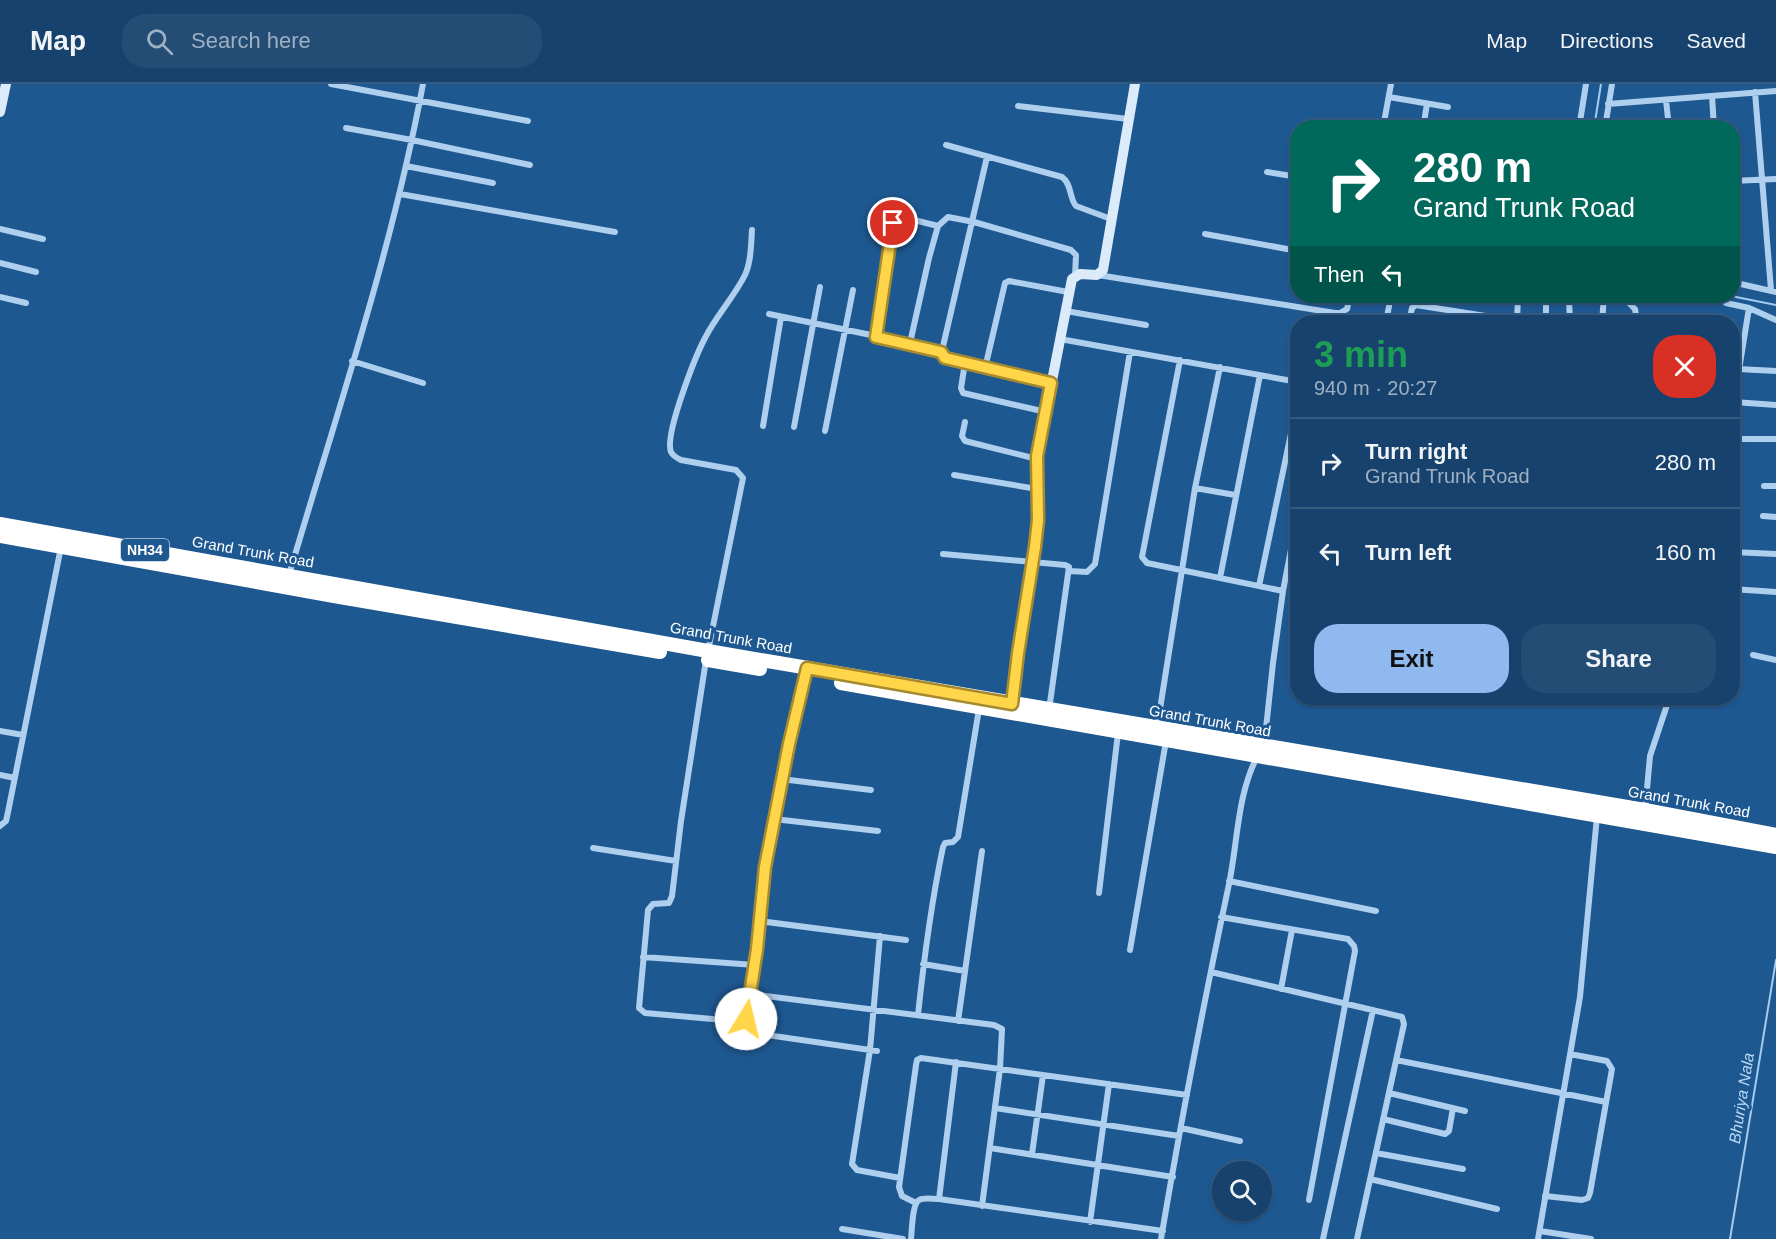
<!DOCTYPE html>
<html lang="en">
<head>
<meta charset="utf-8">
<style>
  body { margin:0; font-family:Arial,sans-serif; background:#234d75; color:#f1f3f6; height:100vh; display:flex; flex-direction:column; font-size:22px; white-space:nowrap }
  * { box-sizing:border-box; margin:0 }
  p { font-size:20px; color:#9eb0c2 }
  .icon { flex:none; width:33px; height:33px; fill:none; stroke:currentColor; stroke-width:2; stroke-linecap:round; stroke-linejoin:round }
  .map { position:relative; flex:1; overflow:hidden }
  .drawer { position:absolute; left:1290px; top:231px; width:450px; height:390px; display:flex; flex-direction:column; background:#16426d; border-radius:24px; box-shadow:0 2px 4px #0004,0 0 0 2px #355b80 }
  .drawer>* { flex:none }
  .top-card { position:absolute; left:1290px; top:36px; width:450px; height:183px; border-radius:24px; box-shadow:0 2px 4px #0004,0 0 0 2px #355b80; background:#00695c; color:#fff; overflow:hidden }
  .tools { position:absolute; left:1212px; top:1077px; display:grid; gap:12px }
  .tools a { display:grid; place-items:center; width:60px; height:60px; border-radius:50%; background:#16426d; box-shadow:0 2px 4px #0004,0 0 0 2px #355b80; font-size:30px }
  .pin { position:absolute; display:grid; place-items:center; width:51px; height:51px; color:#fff; margin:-26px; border:3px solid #fff; border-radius:50%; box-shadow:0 2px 6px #0007 }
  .me { position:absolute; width:66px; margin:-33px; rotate:9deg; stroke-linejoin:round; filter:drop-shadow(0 0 4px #0008) }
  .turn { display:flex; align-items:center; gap:21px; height:126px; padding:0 24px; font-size:27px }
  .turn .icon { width:78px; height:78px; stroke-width:2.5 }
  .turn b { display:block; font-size:42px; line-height:51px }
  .then { display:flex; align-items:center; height:57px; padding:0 24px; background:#0003; gap:12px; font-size:22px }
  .round { display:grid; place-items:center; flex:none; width:63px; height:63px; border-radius:24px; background:#234d75 }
  .summary { display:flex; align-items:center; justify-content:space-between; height:102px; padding:0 24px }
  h1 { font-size:36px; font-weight:800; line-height:45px; color:#1e9e55 }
  .action { display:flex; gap:12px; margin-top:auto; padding:12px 24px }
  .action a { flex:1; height:69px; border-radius:24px; background:#90b9f0; color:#111; font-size:24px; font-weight:800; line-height:69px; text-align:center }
  .action a+a { background:#234d75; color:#f1f3f6 }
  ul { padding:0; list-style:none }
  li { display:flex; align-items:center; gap:18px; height:90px; padding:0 24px; border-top:2px solid #355b80 }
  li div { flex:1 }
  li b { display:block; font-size:22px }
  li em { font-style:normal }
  header { display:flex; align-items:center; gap:36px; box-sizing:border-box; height:84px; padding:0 30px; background:#16426d; border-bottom:2px solid #355b80 }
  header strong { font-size:28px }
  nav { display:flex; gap:33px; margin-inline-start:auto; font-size:21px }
  .search { width:420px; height:54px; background:#234d75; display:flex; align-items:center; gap:15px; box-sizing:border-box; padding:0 21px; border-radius:24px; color:#9eb0c2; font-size:22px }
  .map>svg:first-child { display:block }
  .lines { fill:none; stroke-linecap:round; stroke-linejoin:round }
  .stream { stroke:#a2cbef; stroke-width:2 }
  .street { stroke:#afcfee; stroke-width:6 }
  .secondary { stroke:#dbebfa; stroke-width:10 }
  .highway { stroke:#fff; stroke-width:14 }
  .route-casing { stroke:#a68a30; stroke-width:15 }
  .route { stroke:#ffd54a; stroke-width:10 }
  .labels { text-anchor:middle; stroke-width:6; stroke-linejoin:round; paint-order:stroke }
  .shield { fill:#1e5891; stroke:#bccdde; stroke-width:1.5 }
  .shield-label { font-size:14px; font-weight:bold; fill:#fff }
  .street-label { font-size:15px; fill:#fff; stroke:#1e5891 }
  .water-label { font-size:16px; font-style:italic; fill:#bbd9f4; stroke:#1e5891 }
</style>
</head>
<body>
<header>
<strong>Map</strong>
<div class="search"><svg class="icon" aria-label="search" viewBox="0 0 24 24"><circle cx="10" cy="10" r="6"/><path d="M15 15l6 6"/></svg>Search here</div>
<nav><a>Map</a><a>Directions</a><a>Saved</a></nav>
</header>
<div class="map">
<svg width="1776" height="1155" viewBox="0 0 1776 1155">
  <rect width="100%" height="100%" fill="#1e5891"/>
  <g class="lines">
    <path class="stream" d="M1594 44 1601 0
      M1731 212 1776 221
      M1730 1155 1776 876"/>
    <path class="street" d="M331 0 528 37
      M1755 8 1771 206
      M1712 12 1714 44
      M1389 13 1448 23
      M1666 16 1669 44
      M1608 20 1776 7
      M1018 22 1128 35
      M346 44 412 56 530 81
      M1383 44 1391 0
      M1423 44 1427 20
      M1553 44 1554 38
      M1579 44 1586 0
      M1605 44 1612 0
      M946 61 1062 93C1072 100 1069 114 1076 122L1111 135
      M987 73 941 271 945 274 1051 299
      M406 82 493 99
      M1267 88 1298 93
      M1732 97 1776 95
      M400 110 615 148
      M0 145 43 155
      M1205 150 1298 167
      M0 179 36 188
      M1098 191 1335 229H1340L1347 225 1350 212
      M1732 198 1776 208
      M0 213 26 219
      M1546 213 1628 218 1635 225 1637 238
      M1569 215 1570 238
      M1726 219 1749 224 1776 236
      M1066 227 1146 241
      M769 230 910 259 941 268
      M1314 238 1316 226
      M1386 238 1391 212
      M1409 238 1412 224 1416 221 1517 237
      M1517 238 1518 212
      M1546 238V212
      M1602 238 1604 212
      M876 253 894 137 896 134 902 133 938 142
      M1060 255 1298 298
      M910 259 929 174 938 142 948 133 974 138 1071 166 1076 171 1075 192
      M1180 276 1142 473 1147 479 1283 507
      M352 277 423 299
      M965 279 961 304 963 309 1046 328
      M985 284 1005 199 1009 197 1068 208
      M1738 285 1776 287
      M1734 318 1776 321
      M1732 329 1749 224
      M965 338 962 352 965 357 1037 375
      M763 342 781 233
      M794 343 820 203
      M825 347 853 206
      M1732 355H1776
      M954 391 1037 405
      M1764 402H1776
      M1195 404 1235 411
      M1763 432 1776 433
      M1732 468 1776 470
      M943 470 1065 481 1069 483 1049 626
      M1070 487 1087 488 1095 480 1130 268
      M289 491C337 328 392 167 423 0
      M1220 494 1260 291
      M1259 502 1298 316
      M1732 505 1776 508
      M708 567 743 394 736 386 681 376C677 374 673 372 671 368 664 351 696 271 705 254 716 232 734 213 745 191 751 178 751 161 752 146
      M1753 571 1776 576
      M706 576 681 737 672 812 669 819 653 820 648 826 639 924 645 929 746 938
      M807 585 789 660 765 783 757 865 746 938 748 944 754 949 877 967
      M1157 644 1195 404 1220 283
      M0 647 23 651
      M1264 663 1273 579 1283 507 1293 455 1298 451
      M0 691 15 694
      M781 695 871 706
      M1645 727 1650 672 1667 621 1668 614
      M774 735 878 747
      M0 742 6 737 8 728 61 463
      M593 764 676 777
      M1229 797 1376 827
      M1099 809 1118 649
      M1221 833 1348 855 1354 862 1355 867 1309 1116
      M759 837 906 856
      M880 852 870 966 852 1080 857 1086 900 1094
      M1130 866 1166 657
      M643 873 755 881
      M923 880 965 887
      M1211 888 1402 933 1404 940 1357 1155
      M1281 905 1292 846
      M751 910 994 941 1002 945 1000 985 982 1122
      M918 931C924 874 931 820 943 763L945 759 953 758 958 753 979 625
      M958 937 982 767
      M1396 976 1606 1018
      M1389 1009 1465 1027
      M995 1024 1179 1052
      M1383 1035 1445 1050 1449 1047 1453 1024
      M1181 1044 1240 1057
      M990 1064 1173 1093
      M1376 1069 1463 1085
      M1032 1070 1043 991
      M1370 1095 1497 1125
      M1545 1112 1582 1116 1588 1114 1590 1109 1612 985 1607 977 1570 970
      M939 1115 956 978
      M916 1119 902 1112 899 1103 916 981 917 976 921 974 1187 1011
      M1090 1138 1109 1000
      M842 1145 903 1155
      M1540 1147 1591 1155
      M911 1155C912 1147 912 1120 919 1116 924 1113 933 1115 939 1115L1163 1147
      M1161 1155C1181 1036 1204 918 1229 800 1238 757 1237 710 1258 671
      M1323 1155 1373 926
      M1538 1155 1580 913 1597 732"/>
    <path class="secondary" d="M0 28 6 0
      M1012 624 1018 569 1035 463 1038 436 1036 386 1039 363 1072 195 1080 190 1097 191 1103 186 1135 0"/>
    <path class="highway" d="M0 440 708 567 1645 726 1776 751
      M0 452 334 512 660 568
      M708 576 760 585
      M841 599 1776 763"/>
  </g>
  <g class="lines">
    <defs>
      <path id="route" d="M746 935 757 865 765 783 789 660 807 584 1012 620 1018 569 1035 463 1038 436 1037 372 1051 299 945 274 941 268 876 253 893 139"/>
    </defs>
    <use href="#route" class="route-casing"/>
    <use href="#route" class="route"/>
  </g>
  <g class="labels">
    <rect class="shield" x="121" y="455" width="48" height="22" rx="4.5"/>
    <g class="shield-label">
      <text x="145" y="471">NH34</text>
    </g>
    <g class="street-label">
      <text transform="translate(253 468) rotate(10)" y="5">Grand Trunk Road</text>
      <text transform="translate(731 554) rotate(10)" y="5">Grand Trunk Road</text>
      <text transform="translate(1210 637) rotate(10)" y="5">Grand Trunk Road</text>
      <text transform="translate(1689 718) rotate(10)" y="5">Grand Trunk Road</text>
    </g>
    <g class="water-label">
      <text transform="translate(1741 1014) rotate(-81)" y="6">Bhuriya Nala</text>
    </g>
  </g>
</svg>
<div class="tools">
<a><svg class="icon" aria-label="search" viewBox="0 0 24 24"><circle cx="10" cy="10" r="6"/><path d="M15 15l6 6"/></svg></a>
</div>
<div class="pin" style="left:893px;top:139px;background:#d93025"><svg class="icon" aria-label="arrive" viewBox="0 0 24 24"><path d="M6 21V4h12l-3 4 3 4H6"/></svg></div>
<svg class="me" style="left:746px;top:935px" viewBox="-20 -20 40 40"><circle r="19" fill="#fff"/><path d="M0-13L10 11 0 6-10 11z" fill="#ffd54a"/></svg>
<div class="top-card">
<div class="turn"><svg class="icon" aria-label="right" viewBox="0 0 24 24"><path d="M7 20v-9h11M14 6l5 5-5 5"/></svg><div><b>280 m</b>Grand Trunk Road</div></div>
<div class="then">Then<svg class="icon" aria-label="left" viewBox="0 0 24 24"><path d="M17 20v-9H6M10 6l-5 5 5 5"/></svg></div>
</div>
<section class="drawer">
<div class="summary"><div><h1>3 min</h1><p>940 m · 20:27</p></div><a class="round" style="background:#d93025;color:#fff"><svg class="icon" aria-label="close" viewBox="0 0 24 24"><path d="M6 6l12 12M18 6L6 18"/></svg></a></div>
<ul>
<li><svg class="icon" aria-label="right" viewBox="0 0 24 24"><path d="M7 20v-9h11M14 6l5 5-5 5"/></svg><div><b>Turn right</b><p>Grand Trunk Road</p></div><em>280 m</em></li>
<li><svg class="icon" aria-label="left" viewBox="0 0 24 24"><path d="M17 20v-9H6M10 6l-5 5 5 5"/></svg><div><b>Turn left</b></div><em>160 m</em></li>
</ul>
<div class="action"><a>Exit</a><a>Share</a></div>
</section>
</div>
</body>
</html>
